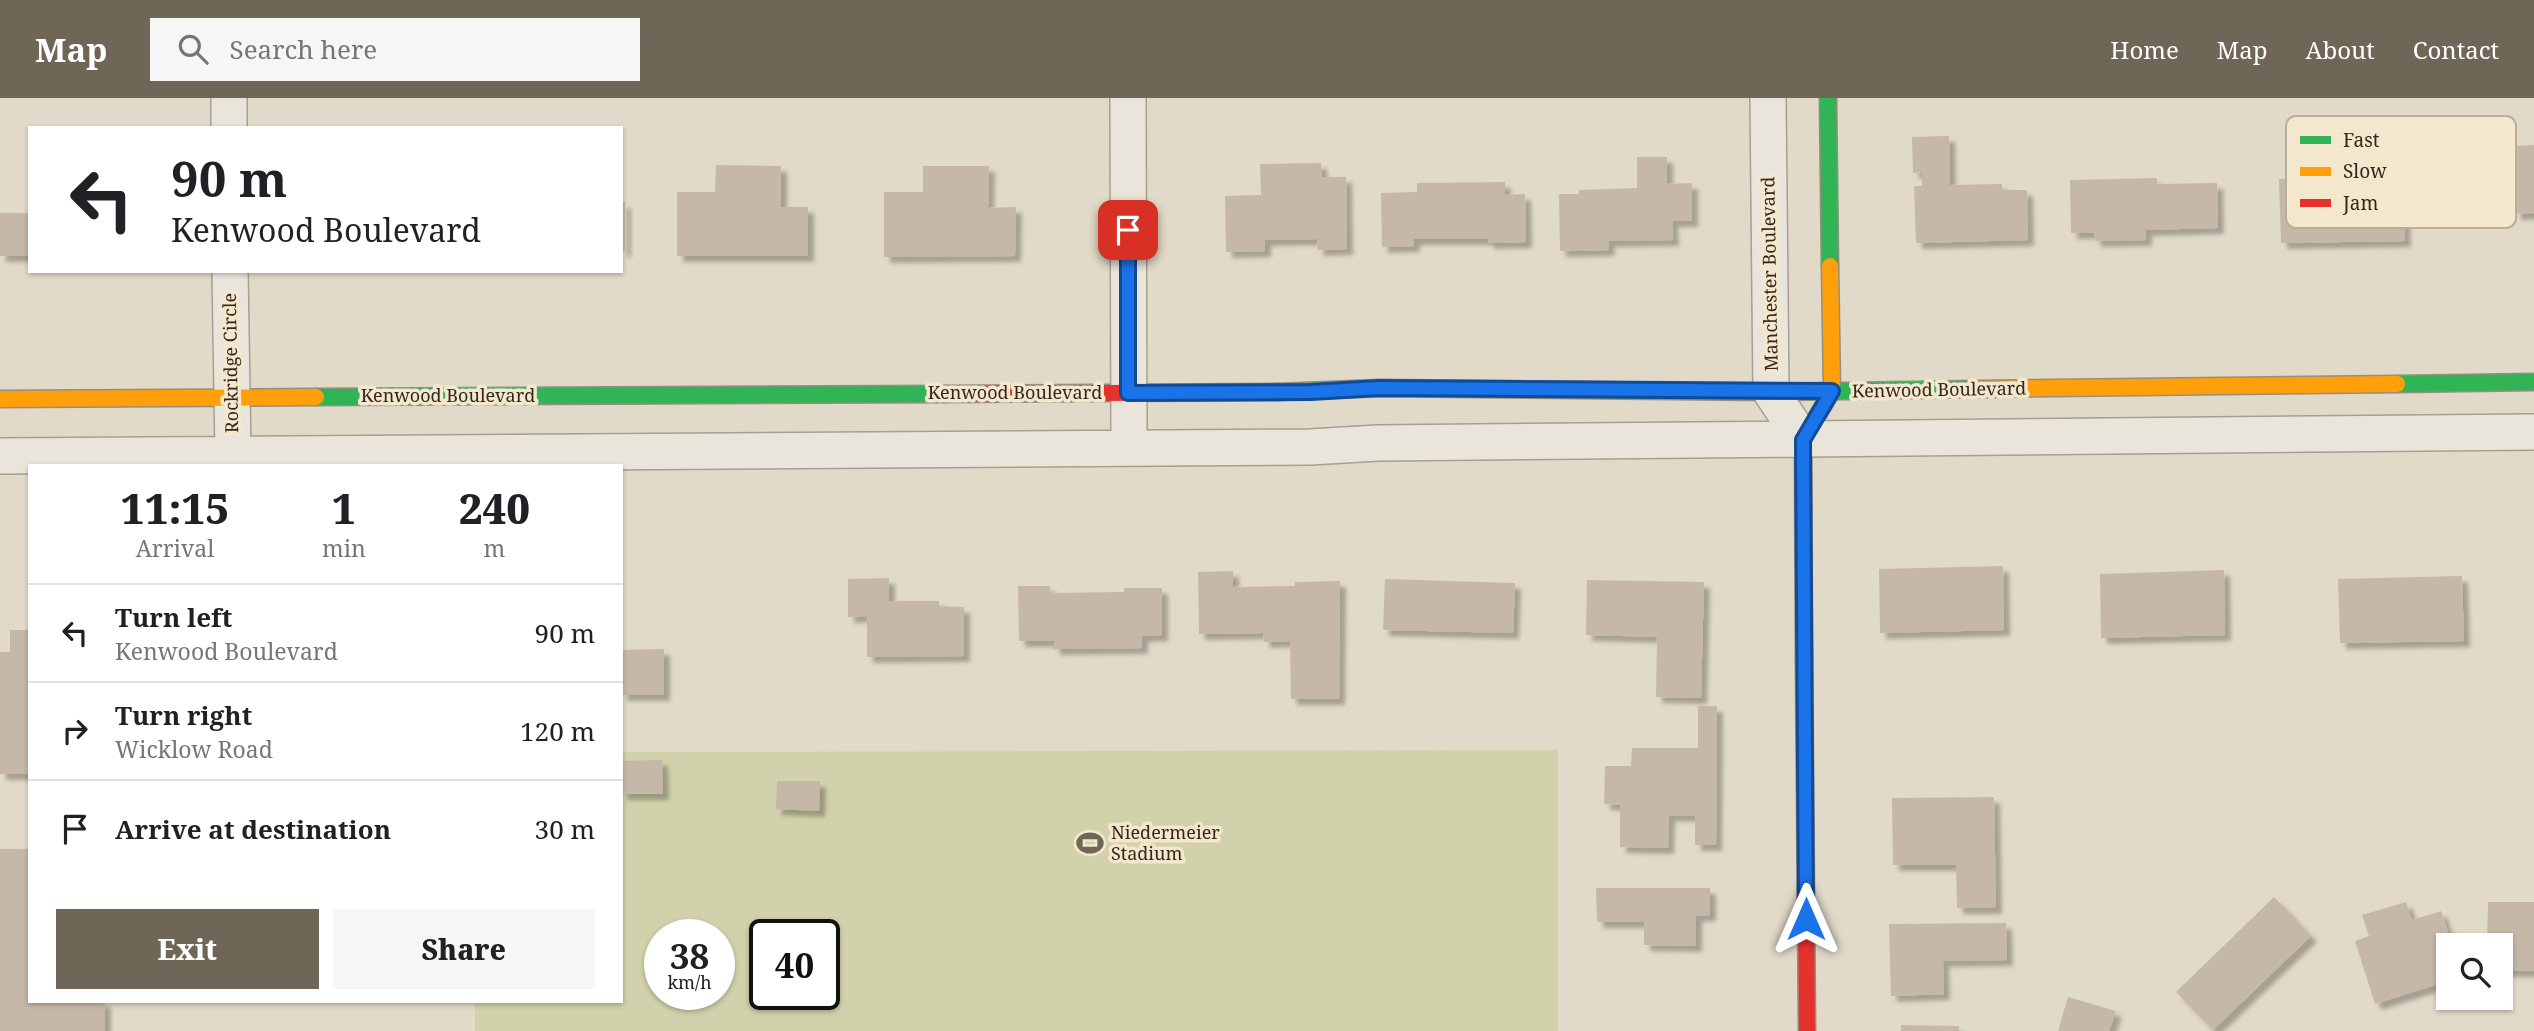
<!DOCTYPE html>
<html lang="en">
<head>
<meta charset="utf-8">
<style>
  body { margin:0; font-family:"Noto Serif",serif; background:#f6f6f6; color:#202124; height:100vh; display:flex; flex-direction:column; font-size:26px; white-space:nowrap }
  * { box-sizing:border-box; margin:0 }
  p { font-size:23px; color:#757577 }
  .icon { flex:none; width:38px; height:38px; fill:none; stroke:currentColor; stroke-width:2; stroke-linecap:round; stroke-linejoin:round }
  .map { position:relative; flex:1; overflow:hidden }
  .details { position:absolute; left:28px; top:366px; width:595px; height:539px; display:flex; flex-direction:column; background:#fff; border-radius:0px; box-shadow:0 2px 5px #0004 }
  .details>* { flex:none }
  .guide { position:absolute; left:28px; top:28px; width:595px; height:147px; border-radius:0px; box-shadow:0 2px 5px #0004; background:#fff; color:#202124; overflow:hidden }
  .tools { position:absolute; left:2436px; top:835px; display:grid; gap:14px }
  .tools a { display:grid; place-items:center; width:77px; height:77px; border-radius:0px; background:#fff; box-shadow:0 2px 5px #0004; font-size:35px }
  .speed { position:absolute; left:644px; top:821px; display:flex; gap:14px; font-size:35px; font-weight:700; text-align:center }
  .speed>* { display:grid; place-content:center; width:91px; height:91px; border-radius:50%; background:#fff; box-shadow:0 2px 5px #0004; line-height:1 }
  .speed small { font-size:18px; font-weight:400 }
  .speed .limit { border:4px solid #111; border-radius:10px; background:#fff; color:#111 }
  .pin { position:absolute; display:grid; place-items:center; width:60px; height:60px; color:#fff; margin:-30px; border-radius:14px; box-shadow:0 4px 10px #0006 }
  .me { position:absolute; width:77px; margin:-38px; rotate:0deg; stroke-linejoin:round; filter:drop-shadow(0 0 5px #0008) }
  .turn { display:flex; align-items:center; gap:24px; height:147px; padding:0 28px; font-size:32px }
  .turn .icon { width:91px; height:91px; stroke-width:2.5 }
  .turn b { display:block; font-size:49px; line-height:60px }
  .eta { display:flex; justify-content:space-evenly; align-items:center; height:119px; text-align:center }
  .eta b { font-size:42px; font-weight:800; line-height:49px }
  .primary-button { display:flex; gap:14px; margin-top:auto; padding:14px 28px }
  .primary-button a { flex:1; height:80px; border-radius:0px; background:#706658; color:#fff; font-size:28px; font-weight:800; line-height:80px; text-align:center }
  .primary-button a+a { background:#f6f6f6; color:#202124 }
  ul { padding:0; list-style:none }
  li { display:flex; align-items:center; gap:21px; height:98px; padding:0 28px; border-top:2px solid #e0e0e0 }
  li div { flex:1 }
  li b { display:block; font-size:26px }
  li em { font-style:normal }
  header { display:flex; align-items:center; gap:42px; box-sizing:border-box; height:98px; padding:0 35px; background:#706658; color:#fff }
  header strong { font-size:33px }
  nav { display:flex; gap:38px; margin-inline-start:auto; font-size:24px }
  .search { width:490px; height:63px; background:#f6f6f6; display:flex; align-items:center; gap:18px; box-sizing:border-box; padding:0 24px; border-radius:0px; color:#757577; font-size:26px }
  .map>svg:first-child { display:block }
  .green { fill:#d1d1ab; fill-rule:evenodd }
  .building { fill:#c5b8a9; filter:url(#shadow) }
  .lines { fill:none; stroke-linecap:round; stroke-linejoin:round }
  .street-casing { stroke:#a69f92; stroke-width:38 }
  .fast-casing { stroke:#968e82; stroke-width:19 }
  .slow-casing { stroke:#968e82; stroke-width:19 }
  .jam-casing { stroke:#968e82; stroke-width:19 }
  .street { stroke:#eae5da; stroke-width:35 }
  .fast { stroke:#30b455; stroke-width:16 }
  .slow { stroke:#ff9f0a; stroke-width:16 }
  .jam { stroke:#e5322d; stroke-width:16 }
  .route-casing { stroke:#114b97; stroke-width:18 }
  .route { stroke:#1a73e8; stroke-width:12 }
  .labels { text-anchor:middle; stroke-width:7; stroke-linejoin:round; paint-order:stroke }
  .street-label { font-size:18px; fill:#33271c; stroke:#f3e8cd }
  .poi-label { font-size:18px; fill:#33271c; stroke:#f3e8cd; text-anchor:start }
  .key { fill:#f3e8cd; stroke:#b9ae98; stroke-width:2 }
  .key-label { font-size:19px; fill:#33271c }
</style>
</head>
<body>
<header>
<strong>Map</strong>
<div class="search"><svg class="icon" aria-label="search" viewBox="0 0 24 24"><circle cx="10" cy="10" r="6"/><path d="M15 15l6 6"/></svg>Search here</div>
<nav><a>Home</a><a>Map</a><a>About</a><a>Contact</a></nav>
</header>
<div class="map">
<svg width="2534" height="933" viewBox="0 0 2534 933">
  <defs>
    <filter id="shadow"><feDropShadow dx="6" dy="6" stdDeviation="2" flood-color="#0004"/></filter>
  </defs>
  <rect width="100%" height="100%" fill="#e2dac8"/>
  <path class="green" d="M1558 652V933H475V903H621V654ZM660 836H719V896H660ZM765 836H824V896H765Z"/>
  <path class="building" d="M1949 38 1950 87 2002 86V92H2027L2028 142 1916 145 1914 88H1922V74L1913 75 1912 39Z
    M2534 47V115L2515 116 2514 48Z
    M1637 59H1667V86L1692 85V123H1672L1673 142 1608 143 1609 152 1560 153 1559 96H1579V92L1637 90Z
    M1321 65 1322 79H1346L1347 151 1317 152 1318 141 1265 142V153L1226 154 1225 98 1261 97 1260 66Z
    M716 67 781 68V109H808V158H677V94H715Z
    M923 68H989L988 110 1016 109 1015 158 884 159V94H923Z
    M2403 78 2405 143 2281 145 2279 81Z
    M2157 80V86L2217 85 2218 130 2146 132V142L2095 143 2094 135H2071L2070 82Z
    M1505 84V97L1525 96 1526 144 1488 145V141H1414V148L1382 149 1381 95 1417 94V85Z
    M621 104H625V153H621Z
    M0 115H30V158H0Z
    M2003 468 2004 532 1880 535 1879 471Z
    M2224 472 2225 537 2101 540 2100 476Z
    M1233 473V489L1295 488V484L1340 483 1339 601H1291L1290 543 1264 544 1263 535 1199 536 1198 474Z
    M2462 478 2464 543 2340 545 2338 481Z
    M889 480V503H939V508L964 509V558L867 559V518L848 519V481Z
    M1385 481 1515 485 1513 535 1383 532Z
    M1587 482 1704 484 1701 600 1656 599 1657 539 1586 537Z
    M1018 488H1050V495L1124 494V490H1162V537L1142 538V550L1054 551V543H1019Z
    M10 532H30V676H0V554H10Z
    M664 551V597H621V552Z
    M1698 608H1717L1716 747H1695V718L1669 717 1668 750 1620 749V707L1604 706 1605 668H1631L1632 650H1698Z
    M662 662 663 696H621V663Z
    M777 683H820L819 713 776 711Z
    M1994 699 1996 810H1957L1956 767H1893L1892 700Z
    M0 751H30V903H105V933H0Z
    M1596 790H1710V817L1696 818V848L1644 847V824H1597Z
    M2274 799 2311 838 2213 932 2176 894Z
    M2406 804 2412 822 2441 813 2452 847H2448V883L2375 906 2355 843 2369 838 2362 817Z
    M2488 804H2534V873H2501V847H2487Z
    M2006 825 2007 862 1943 863 1944 896 1891 898 1889 826Z
    M2068 899 2116 913 2109 933H2058Z
    M1901 927 1959 928V933H1901Z"/>
  <g class="lines">
    <defs>
      <path id="street" d="M229 0V30
        M1128 0 1129 349
        M1768 0 1771 294 1803 342
        M230 173 233 357
        M0 358 1310 349 1378 345 2534 334"/>
      <path id="fast" d="M1828 0 1830 168
        M2397 286 2534 284
        M1277 294 1379 290 1771 294 1977 291
        M316 299 945 296"/>
      <path id="slow" d="M1977 291 2397 286
        M0 301 316 299
        M1804 562 1803 342 1832 293 1830 168"/>
      <path id="jam" d="M945 296 1277 294
        M1804 562 1807 933"/>
    </defs>
    <use href="#street" class="street-casing"/>
    <use href="#fast" class="fast-casing"/>
    <use href="#slow" class="slow-casing"/>
    <use href="#jam" class="jam-casing"/>
    <use href="#street" class="street"/>
    <use href="#fast" class="fast"/>
    <use href="#slow" class="slow"/>
    <use href="#jam" class="jam"/>
  </g>
  <g class="lines">
    <defs>
      <path id="route" d="M1128 132V295L1311 294 1379 290 1832 293 1803 342 1806 821"/>
    </defs>
    <use href="#route" class="route-casing"/>
    <use href="#route" class="route"/>
  </g>
  <defs>
    <symbol id="stadium-bare" viewBox="-9 -9 18 18"><path d="M0-5a6.5 5 0 1 0 0 10a6.5 5 0 1 0 0-10ZM-3.5-1.8h7v3.6h-7Z" fill="#706658" stroke="#f3e8cd" stroke-width="2.5" paint-order="stroke"/></symbol>
  </defs>
  <g fill-rule="evenodd">
    <use href="#stadium-bare" x="1071" y="726" width="38" height="38"/>
  </g>
  <g class="labels">
    <g class="street-label">
      <text transform="translate(1770 176) rotate(-91)" y="6">Manchester Boulevard</text>
      <text transform="translate(231 265) rotate(-91)" y="6">Rockridge Circle</text>
      <text transform="translate(1939 292) rotate(-1)" y="6">Kenwood Boulevard</text>
      <text x="1015" y="301">Kenwood Boulevard</text>
      <text x="448" y="304">Kenwood Boulevard</text>
    </g>
    <g class="poi-label">
      <text x="1111" y="741">Niedermeier<tspan x="1111" dy="21">Stadium</tspan></text>
    </g>
  </g>
  <rect x="2286" y="18" width="230" height="112" rx="10" class="key"/>
  <rect x="2300" y="38" width="31" height="8" fill="#30b455"/>
  <rect x="2300" y="69" width="31" height="9" fill="#ff9f0a"/>
  <rect x="2300" y="101" width="31" height="8" fill="#e5322d"/>
  <g class="key-label">
    <text x="2343" y="49">Fast</text>
    <text x="2343" y="80">Slow</text>
    <text x="2343" y="112">Jam</text>
  </g>
</svg>
<div class="tools">
<a><svg class="icon" aria-label="search" viewBox="0 0 24 24"><circle cx="10" cy="10" r="6"/><path d="M15 15l6 6"/></svg></a>
</div>
<div class="speed"><div>38<small>km/h</small></div><div class="limit">40</div></div>
<div class="pin" style="left:1128px;top:132px;background:#d93025"><svg class="icon" aria-label="arrive" viewBox="0 0 24 24"><path d="M6 21V4h12l-3 4 3 4H6"/></svg></div>
<svg class="me" style="left:1806px;top:821px" viewBox="-20 -20 40 40"><path d="M0-17L14 15 0 8-14 15z" fill="#1a73e8" stroke="#fff" stroke-width="4"/></svg>
<div class="guide">
<div class="turn"><svg class="icon" aria-label="left" viewBox="0 0 24 24"><path d="M17 20v-9H6M10 6l-5 5 5 5"/></svg><div><b>90 m</b>Kenwood Boulevard</div></div>
</div>
<section class="details">
<div class="eta">
<div><b>11:15</b><p>Arrival</p></div>
<div><b>1</b><p>min</p></div>
<div><b>240</b><p>m</p></div>
</div>
<ul>
<li><svg class="icon" aria-label="left" viewBox="0 0 24 24"><path d="M17 20v-9H6M10 6l-5 5 5 5"/></svg><div><b>Turn left</b><p>Kenwood Boulevard</p></div><em>90 m</em></li>
<li><svg class="icon" aria-label="right" viewBox="0 0 24 24"><path d="M7 20v-9h11M14 6l5 5-5 5"/></svg><div><b>Turn right</b><p>Wicklow Road</p></div><em>120 m</em></li>
<li><svg class="icon" aria-label="arrive" viewBox="0 0 24 24"><path d="M6 21V4h12l-3 4 3 4H6"/></svg><div><b>Arrive at destination</b></div><em>30 m</em></li>
</ul>
<div class="primary-button"><a>Exit</a><a>Share</a></div>
</section>
</div>
</body>
</html>
